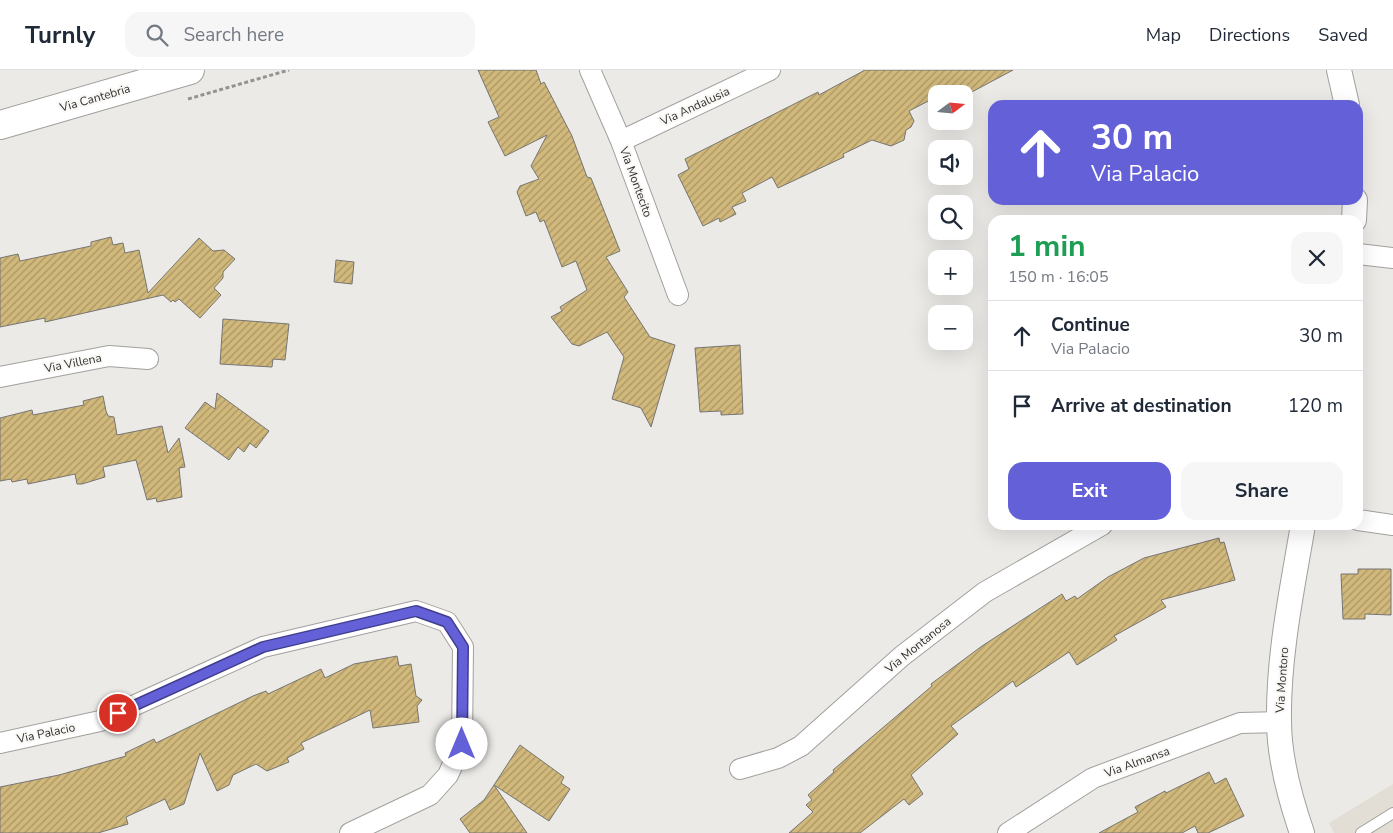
<!DOCTYPE html>
<html lang="en">
<head>
<meta charset="utf-8">
<style>
  body { margin:0; font-family:"Nunito Sans",sans-serif; background:#f6f6f7; color:#1f2937; height:100vh; display:flex; flex-direction:column; font-size:19px; white-space:nowrap }
  * { box-sizing:border-box; margin:0 }
  p { font-size:16px; color:#747a83 }
  .icon { flex:none; width:28px; height:28px; fill:none; stroke:currentColor; stroke-width:2; stroke-linecap:round; stroke-linejoin:round }
  .map { position:relative; flex:1; overflow:hidden }
  .sheet { position:absolute; left:988px; top:145px; width:375px; height:315px; display:flex; flex-direction:column; background:#fff; border-radius:15px; box-shadow:0 5px 20px #0002 }
  .sheet>* { flex:none }
  .top-card { position:absolute; left:988px; top:30px; width:375px; height:105px; border-radius:15px; box-shadow:0 5px 20px #0002; background:#6360d8; color:#fff; overflow:hidden }
  .needle { width:32px; rotate:74deg }
  .fabs { position:absolute; left:928px; top:15px; display:grid; gap:10px }
  .fabs a { display:grid; place-items:center; width:45px; height:45px; border-radius:10px; background:#fff; box-shadow:0 5px 20px #0002; font-size:25px }
  .pin { position:absolute; display:grid; place-items:center; width:42px; height:42px; color:#fff; margin:-21px; border:2px solid #fff; border-radius:50%; box-shadow:0 1px 5px #0007 }
  .me { position:absolute; width:55px; margin:-28px; rotate:0deg; stroke-linejoin:round; filter:drop-shadow(0 0 4px #0008) }
  .turn { display:flex; align-items:center; gap:18px; height:105px; padding:0 20px; font-size:22px }
  .turn .icon { width:65px; height:65px; stroke-width:2.5 }
  .turn b { display:block; font-size:35px; line-height:42px }
  .round { display:grid; place-items:center; flex:none; width:52px; height:52px; border-radius:15px; background:#f6f6f7 }
  .summary { display:flex; align-items:center; justify-content:space-between; height:85px; padding:0 20px }
  h1 { font-size:30px; font-weight:700; line-height:38px; color:#1e9e55 }
  .primary-button { display:flex; gap:10px; margin-top:auto; padding:10px 20px }
  .primary-button a { flex:1; height:58px; border-radius:15px; background:#6360d8; color:#fff; font-size:20px; font-weight:700; line-height:58px; text-align:center }
  .primary-button a+a { background:#f6f6f7; color:#1f2937 }
  ul { padding:0; list-style:none }
  li { display:flex; align-items:center; gap:15px; height:70px; padding:0 20px; border-top:1px solid #e0e1e3 }
  li div { flex:1 }
  li b { display:block; font-size:19px }
  li em { font-style:normal }
  header { display:flex; align-items:center; gap:30px; box-sizing:border-box; height:70px; padding:0 25px; background:#fff; border-bottom:1px solid #e0e1e3 }
  header strong { font-size:24px }
  nav { display:flex; gap:28px; margin-inline-start:auto; font-size:18px }
  .search { width:350px; height:45px; background:#f6f6f7; display:flex; align-items:center; gap:12px; box-sizing:border-box; padding:0 18px; border-radius:15px; color:#747a83; font-size:19px }
  .map>svg:first-child { display:block }
  .built { fill:#e2ded5 }
  .building { fill:url(#building-hatch); stroke:#767572 }
  .lines { fill:none; stroke-linecap:round; stroke-linejoin:round }
  .service-casing { stroke:#a2a09d; stroke-width:12 }
  .minor-casing { stroke:#a2a09d; stroke-width:22 }
  .tertiary-casing { stroke:#a2a09d; stroke-width:26 }
  .secondary-casing { stroke:#a2a09d; stroke-width:30 }
  .path { stroke:#959391; stroke-width:3; stroke-dasharray:4 2.5; stroke-linecap:butt }
  .service { stroke:#fff; stroke-width:10 }
  .minor { stroke:#fff; stroke-width:20 }
  .tertiary { stroke:#fff; stroke-width:24 }
  .secondary { stroke:#fff; stroke-width:28 }
  .route-casing { stroke:#403e8c; stroke-width:12 }
  .route { stroke:#6360d8; stroke-width:9 }
  .labels { text-anchor:middle; stroke-width:4; stroke-linejoin:round; paint-order:stroke }
  .street-label { font-size:12px; fill:#31302f; stroke:#f9f8f5 }
</style>
</head>
<body>
<header>
<strong>Turnly</strong>
<div class="search"><svg class="icon" aria-label="search" viewBox="0 0 24 24"><circle cx="10" cy="10" r="6"/><path d="M15 15l6 6"/></svg>Search here</div>
<nav><a>Map</a><a>Directions</a><a>Saved</a></nav>
</header>
<div class="map">
<svg width="1393" height="763" viewBox="0 0 1393 763">
  <defs>
    <pattern id="building-hatch" width="6" height="6" patternUnits="userSpaceOnUse" patternTransform="scale(1.25)"><rect width="6" height="6" fill="#d1b87b"/><path d="M-1 1l2-2M0 6l6-6M5 7l2-2" fill="none" stroke="#aa9665"/></pattern>
  </defs>
  <rect width="100%" height="100%" fill="#eceae7"/>
  <path class="built" d="M1393 714V763H1334L1329 753Z"/>
  <path class="building" d="M478 0H536L541 14 544 12 572 66 587 107 591 108 620 181 606 187 628 222 624 227 650 267 675 275 651 357 641 338 612 329 624 287 607 262 579 276 572 274 551 247 562 241 560 237 587 220 576 191 562 197 544 150 540 152 536 142 526 146 517 122 520 116 539 109 531 96 547 65 505 86 488 52 499 47Z
    M865 0H1013L968 24H936V27L909 41 914 51 911 57 906 60 904 70 891 76 872 70 843 84 844 87 778 118 772 107 742 123 746 131 732 137 736 144 720 152 719 148 703 156 678 105 689 99 685 89 818 22 819 25Z
    M111 167 113 175 123 173 125 183 139 180 148 223 199 168 213 181 224 180 235 189 223 202V208L214 218 221 225 200 248 179 229 175 232 173 230 171 232 163 225 45 252V248L0 257V188L18 184 20 191 91 176V172Z
    M336 190 354 192 352 214 334 212Z
    M223 249 289 254 285 290 273 289 272 297 220 294Z
    M740 275 743 344 721 345V341L700 342 695 278Z
    M217 323 269 361 256 378 250 373 244 382 238 377 229 390 185 358 205 332 215 339Z
    M103 326 106 341 108 346 114 347 117 365 162 356 168 383 179 368 185 397 179 398 182 427 157 432 156 428 147 430 136 390 103 397 105 407 82 414H77L75 404 28 414 27 409 12 412 11 409 0 411V348L32 340 33 345 84 335 83 331Z
    M1219 468 1220 473 1224 472 1235 510 1161 530 1166 537 1114 566 1117 570 1077 595 1069 582 1016 617 1013 611 951 656 958 664 911 705 923 724 909 735 904 729 860 763H789L813 742 806 735 812 730 808 725 834 702 833 700 932 616 931 614 982 576 1062 524 1066 531 1075 526 1077 529 1108 507 1144 488Z
    M1358 499H1391V545L1365 544V549H1343L1341 504H1358Z
    M397 586 399 596 411 594 416 626 422 630 417 636 419 652 373 658 370 640 301 673 304 679 287 688 289 692 267 701 256 694 233 705 229 715 217 721 200 683 184 734 170 740 165 729 126 747 128 754 98 763H0V717L59 705 126 686 125 683 154 669 156 673 253 626 266 621 268 624 321 599 325 608 354 594Z
    M520 675 564 707 561 713 570 719 549 751 494 715Z
    M1209 702 1215 714 1226 708 1244 746 1208 763H1198L1195 756 1182 763H1099L1138 742 1135 737 1165 721 1166 723Z
    M494 715 527 763H470L460 749 484 730Z"/>
  <g class="lines">
    <defs>
      <path id="service" d="M1361 763 1393 743"/>
      <path id="minor" d="M590 0 621 71 678 225
        M621 71 770 0
        M1358 184 1393 188
        M0 307 109 286 148 289
        M1358 450 1393 455
        M0 673 100 651 263 577 416 541 447 552 463 577 462 674 448 705 430 725 350 763
        M740 699 778 688 801 676 902 586 985 522 1102 455
        M1008 763 1093 708 1240 653 1279 652"/>
      <path id="tertiary" d="M1339 0 1347 35
        M1354 150 1355 130
        M1302 763C1290 728 1279 689 1279 651 1278 586 1292 520 1303 455"/>
      <path id="secondary" d="M0 55 190 0"/>
    </defs>
    <use href="#service" class="service-casing"/>
    <use href="#minor" class="minor-casing"/>
    <use href="#tertiary" class="tertiary-casing"/>
    <use href="#secondary" class="secondary-casing"/>
    <path class="path" d="M188 29 289 0"/>
    <use href="#service" class="service"/>
    <use href="#minor" class="minor"/>
    <use href="#tertiary" class="tertiary"/>
    <use href="#secondary" class="secondary"/>
  </g>
  <g class="lines">
    <defs>
      <path id="route" d="M118 643 263 577 416 541 447 552 463 577 462 674"/>
    </defs>
    <use href="#route" class="route-casing"/>
    <use href="#route" class="route"/>
  </g>
  <g class="labels">
    <g class="street-label">
      <text transform="translate(95 28) rotate(-16)" y="4">Via Cantebria</text>
      <text transform="translate(695 36) rotate(-25)" y="4">Via Andalusia</text>
      <text transform="translate(636 112) rotate(70)" y="4">Via Montecito</text>
      <text transform="translate(73 293) rotate(-11)" y="4">Via Villena</text>
      <text transform="translate(918 575) rotate(-39)" y="4">Via Montanosa</text>
      <text transform="translate(1282 610) rotate(-86)" y="4">Via Montoro</text>
      <text transform="translate(46 663) rotate(-12)" y="4">Via Palacio</text>
      <text transform="translate(1137 692) rotate(-20)" y="4">Via Almansa</text>
    </g>
  </g>
</svg>
<div class="fabs">
<a><svg class="needle" viewBox="-14 -14 28 28"><path d="M0-13l5 13h-10z" fill="#e53935"/><path d="M0 13l5-13h-10z" fill="#747a83"/></svg></a>
<a><svg class="icon" aria-label="sound" viewBox="0 0 24 24"><path d="M4 9h4l5-4v14l-5-4H4zM17 9q2 3 0 6"/></svg></a>
<a><svg class="icon" aria-label="search" viewBox="0 0 24 24"><circle cx="10" cy="10" r="6"/><path d="M15 15l6 6"/></svg></a>
<a>+</a>
<a>−</a>
</div>
<div class="pin" style="left:118px;top:643px;background:#d93025"><svg class="icon" aria-label="arrive" viewBox="0 0 24 24"><path d="M6 21V4h12l-3 4 3 4H6"/></svg></div>
<svg class="me" style="left:462px;top:674px" viewBox="-20 -20 40 40"><circle r="19" fill="#fff"/><path d="M0-13L10 11 0 6-10 11z" fill="#6360d8"/></svg>
<div class="top-card">
<div class="turn"><svg class="icon" aria-label="ahead" viewBox="0 0 24 24"><path d="M12 20V5M6 11l6-6 6 6"/></svg><div><b>30 m</b>Via Palacio</div></div>
</div>
<section class="sheet">
<div class="summary"><div><h1>1 min</h1><p>150 m · 16:05</p></div><a class="round"><svg class="icon" aria-label="close" viewBox="0 0 24 24"><path d="M6 6l12 12M18 6L6 18"/></svg></a></div>
<ul>
<li><svg class="icon" aria-label="ahead" viewBox="0 0 24 24"><path d="M12 20V5M6 11l6-6 6 6"/></svg><div><b>Continue</b><p>Via Palacio</p></div><em>30 m</em></li>
<li><svg class="icon" aria-label="arrive" viewBox="0 0 24 24"><path d="M6 21V4h12l-3 4 3 4H6"/></svg><div><b>Arrive at destination</b></div><em>120 m</em></li>
</ul>
<div class="primary-button"><a>Exit</a><a>Share</a></div>
</section>
</div>
</body>
</html>
